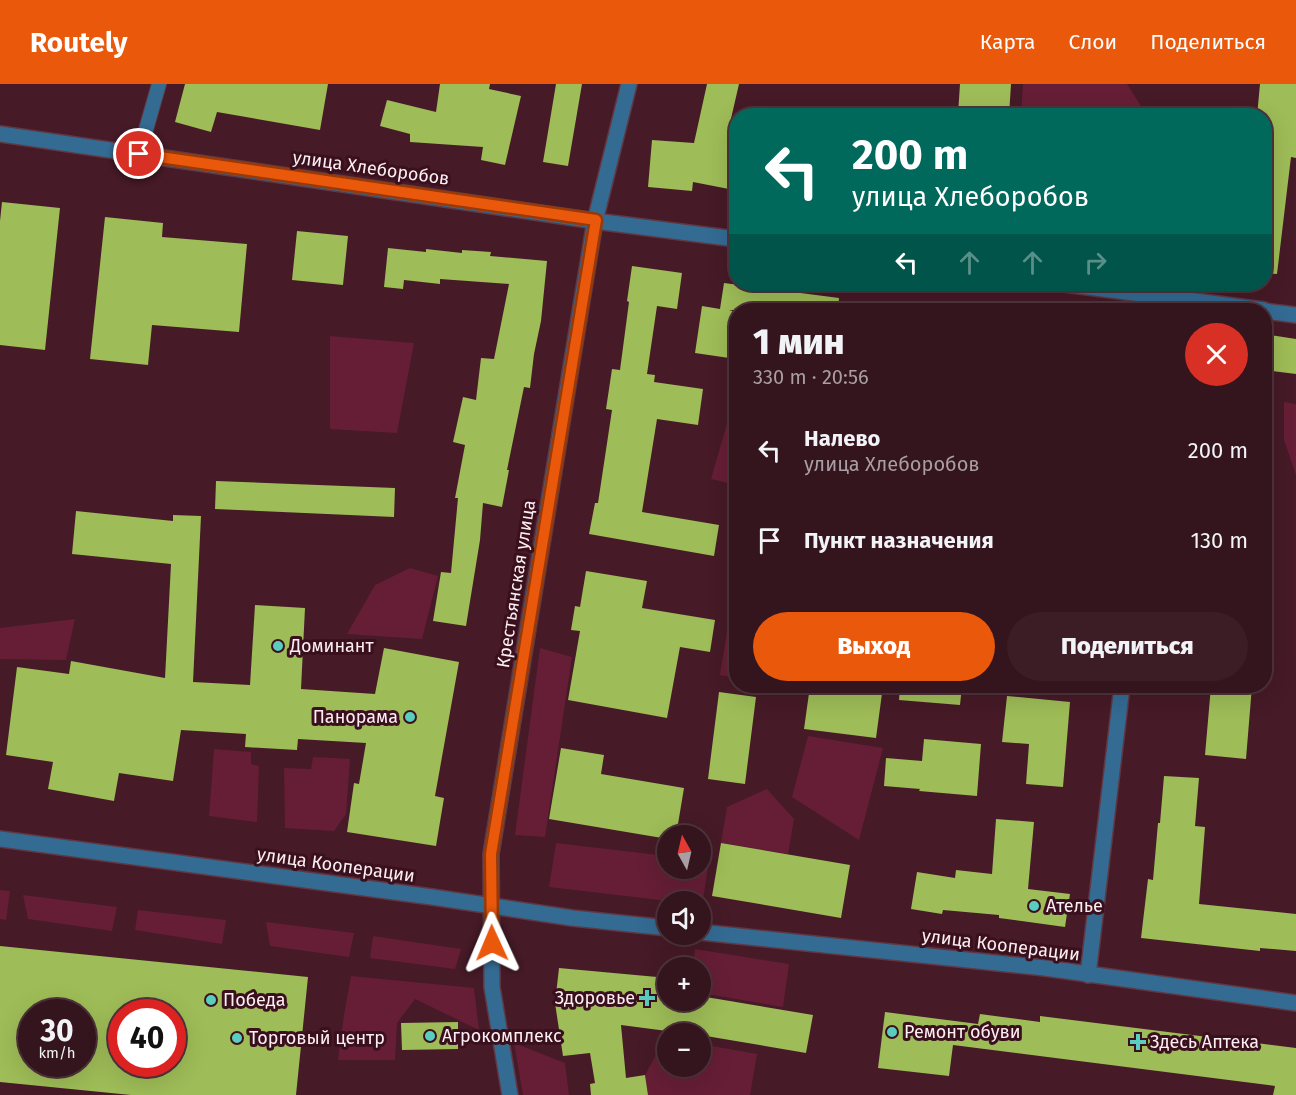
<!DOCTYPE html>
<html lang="ru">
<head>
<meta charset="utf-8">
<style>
  body { margin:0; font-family:"Fira Sans",sans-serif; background:#3c1d26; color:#f1f3f6; height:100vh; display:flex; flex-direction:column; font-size:22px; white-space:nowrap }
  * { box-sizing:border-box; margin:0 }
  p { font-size:20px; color:#a99ea4 }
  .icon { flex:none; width:33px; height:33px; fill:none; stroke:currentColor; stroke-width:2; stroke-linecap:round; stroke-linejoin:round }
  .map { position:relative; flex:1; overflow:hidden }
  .details { position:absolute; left:729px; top:219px; width:543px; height:390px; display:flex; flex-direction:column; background:#34141d; border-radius:24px; box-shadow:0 6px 24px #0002,0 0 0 2px #4e333b }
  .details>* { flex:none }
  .guide { position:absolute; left:729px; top:24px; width:543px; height:183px; border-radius:24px; box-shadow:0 6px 24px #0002,0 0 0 2px #4e333b; background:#00695c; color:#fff; overflow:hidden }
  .needle { width:39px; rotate:352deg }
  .buttons { position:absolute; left:657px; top:741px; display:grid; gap:12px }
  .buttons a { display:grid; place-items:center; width:54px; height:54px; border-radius:50%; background:#34141d; box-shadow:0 6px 24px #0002,0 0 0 2px #4e333b; font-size:30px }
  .speed { position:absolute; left:18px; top:915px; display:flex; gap:12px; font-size:30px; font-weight:700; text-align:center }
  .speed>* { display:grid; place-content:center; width:78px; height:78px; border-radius:50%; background:#34141d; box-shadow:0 6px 24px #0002,0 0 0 2px #4e333b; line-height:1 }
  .speed small { font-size:15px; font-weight:400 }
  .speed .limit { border:9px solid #d22; background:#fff; color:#111 }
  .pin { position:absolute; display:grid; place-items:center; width:51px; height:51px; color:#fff; margin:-26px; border:3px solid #fff; border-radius:50%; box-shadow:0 2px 6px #0007 }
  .me { position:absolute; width:66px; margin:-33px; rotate:359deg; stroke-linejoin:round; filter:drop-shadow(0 0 4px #0008) }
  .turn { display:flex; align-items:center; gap:21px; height:126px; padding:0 24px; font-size:27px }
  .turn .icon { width:78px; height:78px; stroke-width:2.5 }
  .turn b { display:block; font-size:42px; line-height:51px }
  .lanes { display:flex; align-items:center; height:57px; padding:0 24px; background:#0003; justify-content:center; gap:30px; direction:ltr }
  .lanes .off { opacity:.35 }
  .round { display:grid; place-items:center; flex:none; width:63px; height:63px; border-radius:32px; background:#3c1d26 }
  .headline { display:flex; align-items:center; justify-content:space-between; height:102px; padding:0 24px }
  h1 { font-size:36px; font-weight:800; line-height:45px }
  .cta { display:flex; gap:12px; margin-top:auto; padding:12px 24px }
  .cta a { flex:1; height:69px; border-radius:36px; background:#ea580c; color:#fff; font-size:24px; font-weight:800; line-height:69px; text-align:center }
  .cta a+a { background:#3c1d26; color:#f1f3f6 }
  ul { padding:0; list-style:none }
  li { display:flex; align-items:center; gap:18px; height:90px; padding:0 24px }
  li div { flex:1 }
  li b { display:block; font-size:22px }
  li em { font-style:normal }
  header { display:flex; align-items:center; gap:36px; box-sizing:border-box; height:84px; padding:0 30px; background:#ea580c; color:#fff }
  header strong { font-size:28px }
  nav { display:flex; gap:33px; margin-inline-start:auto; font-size:21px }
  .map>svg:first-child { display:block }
  .green { fill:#651e36 }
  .building { fill:#9ebc57; fill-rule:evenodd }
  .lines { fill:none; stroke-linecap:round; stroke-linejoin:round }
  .service-casing { stroke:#5f3843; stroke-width:16 }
  .minor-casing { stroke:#5f3843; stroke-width:18 }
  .tertiary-casing { stroke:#5f3843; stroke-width:18 }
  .service { stroke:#346b93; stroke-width:14 }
  .minor { stroke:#346b93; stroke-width:15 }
  .tertiary { stroke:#346b93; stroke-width:15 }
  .route-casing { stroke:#983908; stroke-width:15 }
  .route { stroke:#ea580c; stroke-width:10 }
  .poi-dot { fill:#59cebe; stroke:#3b101e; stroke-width:2 }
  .labels { text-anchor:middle; stroke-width:6; stroke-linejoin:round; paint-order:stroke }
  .street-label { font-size:18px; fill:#fbeff1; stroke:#3b101e }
  .poi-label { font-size:18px; fill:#fbeff1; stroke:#3b101e; text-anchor:start }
</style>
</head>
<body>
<header>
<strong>Routely</strong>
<nav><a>Карта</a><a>Слои</a><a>Поделиться</a></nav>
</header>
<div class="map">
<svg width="1296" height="1011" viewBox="0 0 1296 1011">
  <rect width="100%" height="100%" fill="#461a27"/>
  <path class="green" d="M1023 0H1127L1141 22 1143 31H1021Z
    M330 252 414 259 397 349 330 345Z
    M1284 318 1296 320V391L1284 356Z
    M730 329 736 331V401L711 395Z
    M410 484 438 492 422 555 347 550 375 501Z
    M732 516 736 517V594L720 591Z
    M75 535 66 576 0 575V544Z
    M540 564 572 573 545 753 515 751Z
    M808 652 883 664 859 756 792 713Z
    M214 665 251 668V680L259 682 257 738 209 732Z
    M313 673 350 675 346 730 334 747 285 744 284 684 311 685Z
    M767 705 794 735 788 770 721 759 727 723Z
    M556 759 667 772 668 784H700L701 776 709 777 702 822 701 821 700 818 668 817 549 803Z
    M0 806 10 807 6 836 0 835Z
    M23 811 117 823 112 847 28 835Z
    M138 826 226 836 222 860 135 846Z
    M266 838 354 849 349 873 270 862Z
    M373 852 461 865 455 885 370 874Z
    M695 865 789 880 783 923 701 909 700 884 693 883Z
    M351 892 474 904 479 946 415 915 397 939 395 976H338L344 931Z
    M665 954H667L668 982H700L701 960 757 970 750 1011H648L645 991Z
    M514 959 565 979 569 1011H523Z"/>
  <path class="building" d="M185 0H328L320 46 217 28 211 48 175 38Z
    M440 0H490L489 5 521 12 505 81 481 76 483 63 410 58V50L380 42 387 16 436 28Z
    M556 0H582L568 82 543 78Z
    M707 0H739L730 39 736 40V68L729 105 693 98 692 107 648 103 652 56 694 59Z
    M960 0H1011L1009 32 958 30Z
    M1260 0H1296V74L1291 73 1277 190 1264 189V32H1257Z
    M2 118 60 124 45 266 0 261V137Z
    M105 133 163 139 162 153 247 160 239 248 152 241 148 281 90 275Z
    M297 147 348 152 343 201 292 196Z
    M388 164 426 168V165L462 169V166L491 168 490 172 547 177 541 237 534 270 530 304 524 303 507 386H509L502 423 483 419 480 456 466 542 433 537 441 488 451 489 458 414H455L465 361 453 358 463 313 476 316 481 274 494 275 509 200 440 195V200L404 196 403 205 384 203Z
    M632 182 682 189 677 225 657 222 647 290 655 291 654 298 703 305 698 341 657 335 642 428 719 441 714 472 589 450 595 419H598L612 326 606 325 612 285 620 286 629 218 627 217Z
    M724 199 839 214 838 226H729L736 228V275L695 269 702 222 720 225Z
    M1270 251 1296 255V290L1265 286Z
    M216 397 395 404 394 433 215 425Z
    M76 427 173 437V431L201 432 193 598 250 601 255 521 305 524 301 605 375 610 384 564 459 578 435 712 444 714 436 762 347 748 354 699 359 700 366 659 298 655 297 666 245 663 246 650 181 646 173 697 119 689 114 717 48 705 53 678 6 671 17 583 69 590 71 577 165 594 171 480 72 470Z
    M586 487 647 497 642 524 715 536 710 568 680 563 667 634 568 616 580 547 571 546 575 522 580 523Z
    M810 602H883L876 654 804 645Z
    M900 602H962L960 621 899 616Z
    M1211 602H1252L1246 675 1205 671Z
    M719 608 756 613 745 700 708 695Z
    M1007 612 1070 618 1063 703 1026 700 1029 660 1002 658Z
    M924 655 981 660 977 712 919 707 920 705 884 702 886 674 922 677Z
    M561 664 604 671 601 690 684 704 676 752H668V755L549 735Z
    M1164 692 1199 694 1195 742 1205 743 1199 820 1296 830V867L1260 864V867L1141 854 1148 795 1153 796 1158 739H1160Z
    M996 735 1034 738 1028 805 1070 810 1065 843 999 834V831L943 826 942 830 911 825 917 788 955 794 956 786 992 790Z
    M721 759 850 781 841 834 712 812Z
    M0 862 308 893 296 1011H131L0 998ZM32 928H82V980H32ZM122 928H172V980H122Z
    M559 884 668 894V916H700V912L813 931 806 969 700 951V950H690L621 941 626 994 645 991 648 1011H591L590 1000 595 999 590 969 563 972 555 919Z
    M885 928 978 940 980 930 1040 938V932L1296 964V1011H1273L1275 1002 953 961 949 992 878 984Z
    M458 938V965L402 966 401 939Z"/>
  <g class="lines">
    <defs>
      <path id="service" d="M139 70 159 0"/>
      <path id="minor" d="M0 50 595 137 736 155
        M1065 200 1264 226
        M1264 227 1296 231
        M0 755 432 813 572 834 668 844
        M700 848 1045 884 1296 919
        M1088 891 1122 602"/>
      <path id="tertiary" d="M510 1011 492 903 491 770 595 137 629 0"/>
    </defs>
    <use href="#service" class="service-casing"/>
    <use href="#minor" class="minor-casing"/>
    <use href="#tertiary" class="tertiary-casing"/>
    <use href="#service" class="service"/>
    <use href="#minor" class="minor"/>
    <use href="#tertiary" class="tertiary"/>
  </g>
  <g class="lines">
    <defs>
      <path id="route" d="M139 70 596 136 491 770 492 859"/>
    </defs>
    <use href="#route" class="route-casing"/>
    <use href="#route" class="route"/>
  </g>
  <g class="poi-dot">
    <circle cx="278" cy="562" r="6"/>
    <circle cx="410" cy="633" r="6"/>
    <circle cx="1034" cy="822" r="6"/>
    <path d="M644 905h6v6h6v6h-6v6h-6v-6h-6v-6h6z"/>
    <circle cx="211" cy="916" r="6"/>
    <circle cx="892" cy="948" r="6"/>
    <circle cx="430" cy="952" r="6"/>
    <circle cx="237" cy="954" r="6"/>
    <path d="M1135 949h6v6h6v6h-6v6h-6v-6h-6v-6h6z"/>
  </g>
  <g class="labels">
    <g class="street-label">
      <text transform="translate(371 84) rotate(8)" y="6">улица Хлеборобов</text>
      <text transform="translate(516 500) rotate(-81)" y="6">Крестьянская улица</text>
      <text transform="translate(336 781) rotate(8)" y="6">улица Кооперации</text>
      <text transform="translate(1001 861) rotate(7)" y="6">улица Кооперации</text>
    </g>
    <g class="poi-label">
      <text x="290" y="568">Доминант</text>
      <text x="398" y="639" text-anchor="end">Панорама</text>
      <text x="1046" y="828">Ателье</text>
      <text x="635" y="920" text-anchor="end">Здоровье</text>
      <text x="223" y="922">Победа</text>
      <text x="904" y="954">Ремонт обуви</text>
      <text x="442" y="958">Агрокомплекс</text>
      <text x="249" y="960">Торговый центр</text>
      <text x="1150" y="964">Здесь Аптека</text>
    </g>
  </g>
</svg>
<div class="buttons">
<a><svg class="needle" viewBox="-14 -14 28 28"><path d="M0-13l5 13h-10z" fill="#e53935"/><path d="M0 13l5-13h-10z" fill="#a99ea4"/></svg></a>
<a><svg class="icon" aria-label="sound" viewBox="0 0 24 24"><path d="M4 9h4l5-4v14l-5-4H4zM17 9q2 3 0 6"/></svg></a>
<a>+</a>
<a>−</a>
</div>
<div class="speed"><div>30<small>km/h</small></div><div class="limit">40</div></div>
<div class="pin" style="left:139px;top:70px;background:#d93025"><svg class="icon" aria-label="arrive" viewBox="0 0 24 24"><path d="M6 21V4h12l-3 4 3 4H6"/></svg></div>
<svg class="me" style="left:492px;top:859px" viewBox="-20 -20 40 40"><path d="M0-17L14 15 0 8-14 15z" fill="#ea580c" stroke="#fff" stroke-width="4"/></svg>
<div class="guide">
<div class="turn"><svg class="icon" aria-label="left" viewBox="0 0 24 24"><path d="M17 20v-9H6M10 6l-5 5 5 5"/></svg><div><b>200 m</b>улица Хлеборобов</div></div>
<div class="lanes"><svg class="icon" aria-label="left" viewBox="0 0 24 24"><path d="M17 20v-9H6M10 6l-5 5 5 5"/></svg><svg class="icon off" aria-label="ahead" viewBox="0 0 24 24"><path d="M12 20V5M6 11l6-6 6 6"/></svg><svg class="icon off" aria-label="ahead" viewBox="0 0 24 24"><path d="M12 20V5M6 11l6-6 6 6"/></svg><svg class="icon off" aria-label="right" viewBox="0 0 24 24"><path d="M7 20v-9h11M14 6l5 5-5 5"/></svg></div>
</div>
<section class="details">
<div class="headline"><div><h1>1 мин</h1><p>330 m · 20:56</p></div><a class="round" style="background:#d93025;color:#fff"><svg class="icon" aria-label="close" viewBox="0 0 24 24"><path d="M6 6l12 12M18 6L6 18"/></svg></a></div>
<ul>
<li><svg class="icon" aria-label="left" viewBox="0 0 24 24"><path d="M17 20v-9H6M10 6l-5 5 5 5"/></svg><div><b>Налево</b><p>улица Хлеборобов</p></div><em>200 m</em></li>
<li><svg class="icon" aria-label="arrive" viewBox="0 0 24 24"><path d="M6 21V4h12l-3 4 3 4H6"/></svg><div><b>Пункт назначения</b></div><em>130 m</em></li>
</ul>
<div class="cta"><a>Выход</a><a>Поделиться</a></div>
</section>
</div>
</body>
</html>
